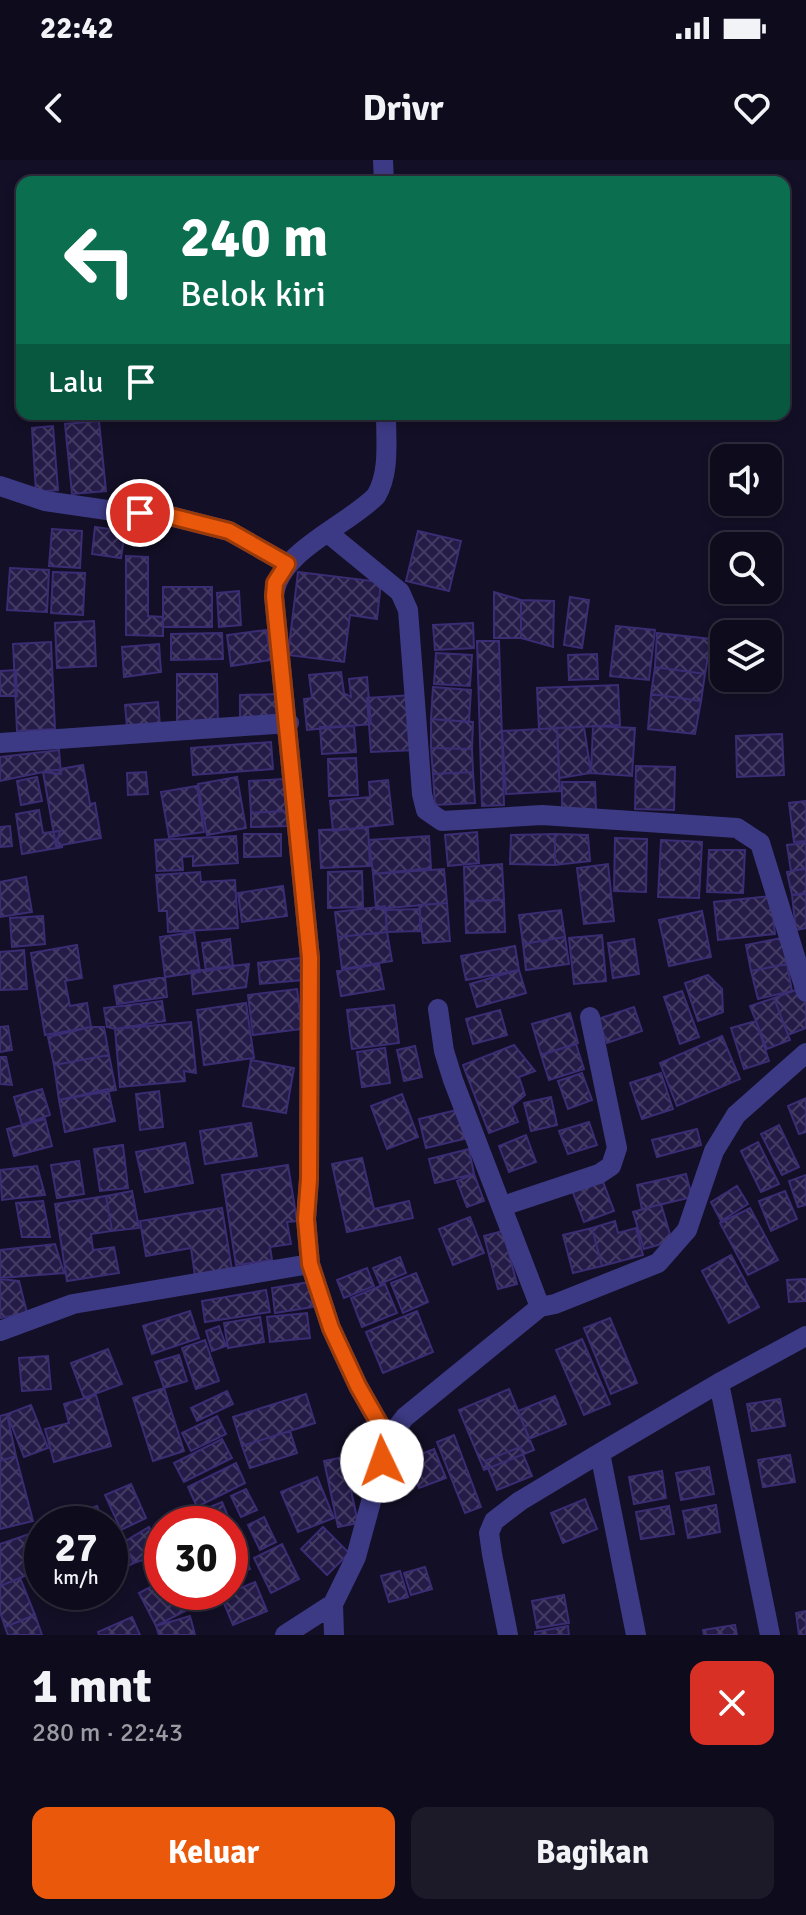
<!DOCTYPE html>
<html lang="id">
<head>
<meta charset="utf-8">
<style>
  body { margin:0; font-family:Signika,sans-serif; background:#1c1929; color:#f1f3f6; height:100vh; display:flex; flex-direction:column; font-size:30px; white-space:nowrap }
  * { box-sizing:border-box; margin:0 }
  p { font-size:26px; color:#9b9ba3 }
  .icon { flex:none; width:44px; height:44px; fill:none; stroke:currentColor; stroke-width:2; stroke-linecap:round; stroke-linejoin:round }
  .map { position:relative; height:1475px; overflow:hidden }
  .sheet { display:flex; flex-direction:column; background:#0e0b1c; flex:1 }
  .sheet>* { flex:none }
  .top-card { position:absolute; left:16px; top:16px; width:774px; height:244px; border-radius:16px; box-shadow:0 4px 12px #0003,0 0 0 2px #2e2b3b; background:#0b6e4f; color:#fff; overflow:hidden }
  .fabs { position:absolute; left:710px; top:284px; display:grid; gap:16px }
  .fabs a { display:grid; place-items:center; width:72px; height:72px; border-radius:16px; background:#0e0b1c; box-shadow:0 4px 12px #0003,0 0 0 2px #2e2b3b; font-size:40px }
  .speed { position:absolute; left:24px; top:1346px; display:flex; gap:16px; font-size:40px; font-weight:700; text-align:center }
  .speed>* { display:grid; place-content:center; width:104px; height:104px; border-radius:50%; background:#0e0b1c; box-shadow:0 4px 12px #0003,0 0 0 2px #2e2b3b; line-height:1 }
  .speed small { font-size:20px; font-weight:400 }
  .speed .limit { border:12px solid #d22; background:#fff; color:#111 }
  .pin { position:absolute; display:grid; place-items:center; width:68px; height:68px; color:#fff; margin:-34px; border:4px solid #fff; border-radius:50%; box-shadow:0 2px 8px #0007 }
  .me { position:absolute; width:88px; margin:-44px; rotate:357deg; stroke-linejoin:round; filter:drop-shadow(0 0 6px #0008) }
  .turn { display:flex; align-items:center; gap:28px; height:168px; padding:0 32px; font-size:36px }
  .turn .icon { width:104px; height:104px; stroke-width:2.5 }
  .turn b { display:block; font-size:56px; line-height:68px }
  .then { display:flex; align-items:center; height:76px; padding:0 32px; background:#0003; gap:16px; font-size:30px }
  .round { display:grid; place-items:center; flex:none; width:84px; height:84px; border-radius:16px; background:#1c1929 }
  .headline { display:flex; align-items:center; justify-content:space-between; height:136px; padding:0 32px }
  h1 { font-size:48px; font-weight:700; line-height:60px }
  .cta { display:flex; gap:16px; margin-top:auto; padding:16px 32px }
  .cta a { flex:1; height:92px; border-radius:16px; background:#ea580c; color:#fff; font-size:32px; font-weight:700; line-height:92px; text-align:center }
  .cta a+a { background:#1c1929; color:#f1f3f6 }
  .status { display:flex; justify-content:space-between; align-items:center; height:56px; padding:0 40px; background:#0e0b1c; direction:ltr }
  .status svg { height:22px; fill:currentColor }
  header { display:flex; justify-content:space-between; align-items:center; height:104px; padding:0 32px; background:#0e0b1c; font-size:36px; font-weight:700 }
  .map>svg:first-child { display:block }
  .building { fill:url(#building-cross-hatch); stroke:#3b2d73; stroke-width:2 }
  .lines { fill:none; stroke-linecap:round; stroke-linejoin:round }
  .street { stroke:#3d3a85; stroke-width:20 }
  .route-casing { stroke:#983908; stroke-width:20 }
  .route { stroke:#ea580c; stroke-width:14 }
</style>
</head>
<body>
<div class="status"><b>22:42</b><svg viewBox="0 0 49 12"><path d="M0 12V9h3v3zM5 12V6h3v6zM10 12V3h3v9zM15 12V0h3v12zM26 1h20v11H26zM47 4h2v5h-2z"/></svg></div>
<header><svg class="icon" aria-label="back" viewBox="0 0 24 24"><path d="M15 5l-7 7 7 7"/></svg>Drivr<svg class="icon" aria-label="heart" viewBox="0 0 24 24"><path d="M12 20l-8-8c-3-5 5-10 8-4 3-6 11-1 8 4z"/></svg></header>
<div class="map">
<svg width="806" height="1475" viewBox="0 0 806 1475">
  <defs>
    <pattern id="building-cross-hatch" width="8" height="8" patternUnits="userSpaceOnUse" patternTransform="scale(2)"><rect width="8" height="8" fill="#241b47"/><path d="M0 0l8 8M0 8l8-8" fill="none" stroke="#433b63"/></pattern>
  </defs>
  <rect width="100%" height="100%" fill="#130f26"/>
  <path class="building" d="M99 261 106 331 72 334 65 264Z
    M53 266 58 330 36 332 32 268Z
    M95 367 125 371 121 398 92 394Z
    M52 369 82 371 80 408 49 406Z
    M418 371 461 381 449 431 406 421Z
    M126 396 148 397V456L163 457V476L126 475Z
    M10 408 49 410 47 452 7 450Z
    M53 412 85 413 83 455 51 453Z
    M298 412 381 422 377 459 350 455 344 502 288 495Z
    M163 427H212V467H163Z
    M239 431 241 465 219 467 217 433Z
    M494 432 521 440V478H494Z
    M570 437 589 440 582 488 564 485Z
    M521 440 554 441 553 487 521 478Z
    M94 461 96 506 57 508 55 463Z
    M473 463 474 488 435 490 433 465Z
    M616 466 655 470 649 520 610 516Z
    M266 470 271 500 231 506 227 475Z
    M222 473 223 499 171 500V474Z
    M657 473 711 479 705 514 655 507Z
    M477 481H499L504 645 482 646Z
    M51 482 55 569 17 571 13 484Z
    M159 484 161 512 124 517 122 487Z
    M436 493 472 495 470 526 434 524Z
    M597 494 598 519 569 520 568 495Z
    M655 507 705 514 701 541 651 534Z
    M16 510 17 536H0V511Z
    M341 512 344 533 351 537 349 519 367 517 371 564 307 570 304 539 312 538 309 515Z
    M177 514H217L218 565H177Z
    M618 525 620 565 539 569 537 528Z
    M433 527 471 530 469 562 431 559Z
    M280 534 281 557 240 558V535Z
    M651 534 701 541 695 574 648 569Z
    M413 535 416 590 371 592 367 538Z
    M158 542 160 565 127 567 125 545Z
    M431 559 473 562 472 589 431 588Z
    M354 566 356 592 322 594 320 567Z
    M593 566 635 568 632 616 591 613Z
    M584 567 591 613 559 618 557 568Z
    M557 568 560 631 506 634 502 571Z
    M782 574 784 615 737 617 736 576Z
    M271 582 273 609 193 615 191 588Z
    M431 588 472 589 473 612 433 614Z
    M59 590 61 614 43 612 0 621V597Z
    M356 598 358 635 329 636 328 599Z
    M83 605 90 644 95 643 101 678 56 686 43 612Z
    M636 606 675 607 674 650 635 649Z
    M146 612 148 634 128 635 127 613Z
    M473 612 475 643 435 645 433 614Z
    M37 617 42 641 21 645 17 621Z
    M237 617 246 668 207 675 198 624Z
    M284 619 286 651 251 653 249 621Z
    M388 620 393 664 333 671 330 641 370 637 369 622Z
    M562 622H595L596 650 562 651Z
    M197 626 204 672 169 677 161 632Z
    M806 641V681L794 682 789 643Z
    M39 650 43 673 60 671 56 686 63 687 22 694 16 654Z
    M286 651 288 666 251 667V653Z
    M10 666 12 686 0 687V667Z
    M368 668 370 706 321 708 319 670Z
    M477 672 479 703 448 706 445 675Z
    M244 674H281V696L244 697Z
    M555 674 588 675 590 701 555 705Z
    M555 674V705L510 704 511 675Z
    M236 676 238 703 193 706V696L182 697 183 710 157 711 155 680Z
    M429 676 431 708 373 714 369 680Z
    M615 678 647 679 646 732 614 731Z
    M661 680 702 682 699 738 658 737Z
    M806 683V709L791 711 787 685Z
    M709 690H745L743 733 707 732Z
    M502 704 504 740 465 741 464 707Z
    M608 704 614 761 584 764 577 708Z
    M806 708V733L792 735 787 712Z
    M444 709 447 743 376 749 373 714Z
    M362 711 363 747 328 748V712Z
    M200 712 201 722 235 720 238 768 168 772 167 751H159L156 715Z
    M26 717 32 752 0 757V722Z
    M283 726 287 756 242 762 238 733Z
    M806 734V768L796 770 792 735Z
    M771 736 775 774 718 780 714 742Z
    M504 740 505 772 466 773 465 741Z
    M447 743 450 781 423 783 419 745Z
    M385 746 387 772 338 777 335 752Z
    M420 749V771L387 772 386 750Z
    M561 750 565 777 523 784 519 755Z
    M702 751 711 797 669 806 659 760Z
    M43 756 45 784 12 787 10 758Z
    M194 772 200 812 165 817 160 777Z
    M387 772 392 801 342 809 338 777Z
    M602 775 606 821 574 824 569 778Z
    M565 777 569 804 526 810 523 784Z
    M782 778 787 804 751 811 746 785Z
    M230 779 233 807 206 811 202 783Z
    M634 779 639 814 613 818 608 783Z
    M77 785 82 818 65 821 70 846 87 843 91 867 45 875 31 793Z
    M515 786 519 810 466 820 461 796Z
    M24 790 27 829 0 830V792Z
    M300 798 303 820 260 824 258 803Z
    M249 804 246 827 193 834 191 811Z
    M379 804 384 829 341 836 337 811Z
    M787 804 792 831 758 839 751 811Z
    M519 810 526 833 477 847 470 824Z
    M708 815 722 829 723 852 698 861 685 823Z
    M165 817 167 837 117 844 114 826Z
    M801 828 806 841V868L788 875 774 838Z
    M297 829 302 869 253 875 248 835Z
    M682 831 699 877 680 884 664 837Z
    M774 838 790 880 767 889 750 846Z
    M162 841 165 861 115 869 107 867 104 848Z
    M246 843 254 898 204 905 197 850Z
    M394 845 399 883 352 889 347 850Z
    M634 847 642 871 607 883 598 859Z
    M500 850 507 875 473 884 466 859Z
    M570 853 578 883 541 895 532 864Z
    M756 861 769 901 744 909 731 868Z
    M191 862 196 913 184 911 185 921 120 927 115 869Z
    M8 866 12 890 0 892V867Z
    M91 867H104L109 895 54 905 48 877Z
    M722 876 740 919 677 946 660 903Z
    M576 884 584 909 549 920 541 895Z
    M514 885 535 911 519 917 525 935 512 946 518 962 489 973 463 905Z
    M415 886 422 917 404 921 397 890Z
    M385 888 390 923 362 927 357 892Z
    M109 895 116 930 59 940 54 905Z
    M0 897H6L12 925 0 924Z
    M251 900 294 908 286 953 243 946Z
    M582 913 592 940 568 949 558 921Z
    M661 913 673 949 642 959 630 923Z
    M42 929 50 955 22 965 14 937Z
    M108 929 115 961 65 972 59 940Z
    M159 931 163 967 140 970 136 934Z
    M402 934 418 977 387 989 371 946Z
    M551 937 557 965 531 971 524 943Z
    M806 938V972L799 974 788 946Z
    M461 949 468 978 426 988 419 959Z
    M45 959 52 986 14 996 7 969Z
    M589 962 597 985 568 994 559 971Z
    M251 963 257 996 205 1004 200 971Z
    M779 965 799 1007 782 1015 761 974Z
    M697 969 701 985 657 997 652 980Z
    M526 975 536 1002 509 1012 499 986Z
    M758 982 779 1024 761 1032 741 991Z
    M185 983 193 1023 145 1032 136 992Z
    M123 985 128 1028 100 1031 94 989Z
    M469 989 474 1014 435 1023 429 999Z
    M362 998 374 1049 409 1041 413 1058 347 1072 332 1004Z
    M79 1001 84 1034 57 1038 51 1005Z
    M288 1005 297 1061 287 1062 291 1084 270 1087 272 1100 236 1105 222 1015Z
    M37 1006 45 1035 2 1040 0 1010Z
    M474 1014 484 1041 467 1047 457 1021Z
    M686 1014 692 1037 642 1049 637 1025Z
    M806 1015V1045L798 1047 789 1021Z
    M602 1019 614 1051 584 1062 572 1030Z
    M737 1026 748 1044 721 1061 711 1042Z
    M132 1031 139 1068 112 1071 106 1036Z
    M785 1031 797 1059 771 1071 759 1041Z
    M106 1036 112 1071 91 1074 93 1090 114 1087 119 1113 67 1121 55 1044Z
    M43 1041 50 1077H22L16 1043Z
    M661 1044 672 1081 644 1089 633 1052Z
    M222 1048 232 1110 195 1116 191 1088 146 1096 140 1061Z
    M750 1048 778 1100 748 1115 720 1063Z
    M470 1057 484 1093 453 1105 439 1069Z
    M615 1061 618 1073 636 1068 643 1095 602 1106 592 1068Z
    M592 1068 602 1106 573 1113 563 1075Z
    M503 1071 517 1124 498 1129 484 1076Z
    M55 1084 64 1113 0 1118V1090Z
    M731 1095 759 1147 729 1163 702 1111Z
    M400 1097 406 1113 380 1124 373 1108Z
    M367 1108 374 1126 344 1138 337 1120Z
    M416 1113 428 1142 403 1153 391 1123Z
    M0 1119 19 1121 27 1153 0 1158Z
    M806 1119V1141L789 1142 787 1120Z
    M310 1122 313 1147 275 1153 272 1128Z
    M385 1124 397 1153 362 1167 351 1138Z
    M266 1130 270 1152 205 1162 202 1141Z
    M190 1151 199 1178 152 1194 143 1166Z
    M417 1151 433 1192 383 1213 366 1172Z
    M307 1153 310 1178 270 1182 267 1157Z
    M260 1157 264 1182 228 1188 224 1163Z
    M610 1158 637 1223 611 1234 584 1168Z
    M219 1166 226 1186 212 1191 206 1171Z
    M582 1179 610 1244 584 1255 556 1190Z
    M205 1180 219 1221 196 1229 182 1188Z
    M108 1189 122 1224 84 1238 71 1203Z
    M179 1195 187 1221 164 1228 155 1202Z
    M48 1196 51 1229 22 1231 19 1198Z
    M164 1228 184 1291 153 1301 133 1238Z
    M509 1229 534 1290 484 1310 459 1250Z
    M227 1231 233 1244 197 1261 191 1248Z
    M306 1234 315 1263 242 1286 233 1257Z
    M96 1235 111 1286 54 1302 45 1269 69 1263 64 1244Z
    M555 1236 566 1264 529 1279 518 1251Z
    M780 1239 785 1266 752 1271 747 1244Z
    M31 1245 48 1288 24 1297 7 1254Z
    M7 1254 16 1296 0 1301V1256Z
    M217 1256 226 1274 191 1291 182 1273Z
    M290 1271 297 1293 250 1308 242 1286Z
    M454 1275 481 1347 465 1353 437 1282Z
    M222 1279 232 1298 184 1322 174 1303Z
    M520 1287 532 1316 497 1330 485 1301Z
    M434 1289 446 1318 419 1328 408 1299Z
    M790 1295 795 1322 763 1327 758 1300Z
    M16 1296 33 1361 0 1369V1301Z
    M344 1297 358 1363 338 1367 324 1301Z
    M236 1303 245 1323 197 1347 188 1327Z
    M709 1307 714 1334 681 1340 676 1313Z
    M662 1311 666 1338 634 1344 629 1317Z
    M317 1317 334 1358 298 1372 281 1332Z
    M131 1324 146 1358 121 1370 105 1335Z
    M246 1329 257 1350 241 1357 231 1336Z
    M585 1339 597 1369 563 1383 551 1353Z
    M222 1342 234 1371 230 1373V1364H191L188 1356Z
    M716 1345 720 1372 688 1378 683 1351Z
    M97 1346 104 1364H74L71 1356Z
    M669 1346 674 1374 641 1379 636 1352Z
    M264 1357 276 1382 260 1390 248 1365Z
    M149 1367 160 1394 134 1403 124 1382Z
    M323 1367 349 1393 327 1415 301 1389Z
    M38 1371 42 1383V1409L0 1426V1384Z
    M238 1379 250 1409 230 1417V1382Z
    M124 1382 134 1403 110 1415V1389Z
    M282 1384 299 1419 271 1433 254 1398Z
    M425 1407 432 1429 411 1435 404 1413Z
    M400 1411 408 1437 389 1442 381 1416Z
    M20 1418 35 1455 5 1467 0 1452V1426Z
    M162 1421V1432H178L187 1450 156 1466 139 1433Z
    M255 1422 267 1451 233 1465 221 1436Z
    M564 1435 569 1463 537 1468 532 1441Z
    M806 1451V1475H799L796 1453Z
    M35 1455 42 1475H8L5 1467Z
    M190 1456 195 1475H159L156 1466Z
    M132 1457 140 1475H99L98 1472Z
    M735 1465 737 1475H704L703 1470Z
    M568 1466 569 1475H535V1472Z"/>
  <g class="lines">
    <path class="street" d="M383 0 384 22
      M386 254C386 281 390 313 376 336 347 366 278 391 274 436L310 798 309 1019 306 1059 310 1104 331 1168 358 1226 388 1279
      M0 326 45 341 114 351 166 355 229 371 287 404
      M328 373 400 432 408 450 422 634 426 650 442 661 542 655 737 668 760 683 806 832
      M0 583 289 563
      M438 849 444 891 453 920 540 1147
      M503 1046 599 1014 611 1006 617 988 590 857
      M0 1171 73 1144 310 1104
      M719 1223 770 1475
      M600 1293 636 1475
      M285 1475 333 1444
      M334 1475 333 1444 356 1397 388 1279 405 1257 540 1147 555 1144 658 1103 687 1070 714 991 736 955 806 893
      M508 1475 492 1394 489 1373 494 1361 520 1341 600 1293 719 1223 806 1176"/>
  </g>
  <g class="lines">
    <defs>
      <path id="route" d="M140 353 166 355 229 371 287 404 275 423 274 436 310 798 309 1019 306 1059 310 1104 331 1168 358 1226 388 1279 382 1301"/>
    </defs>
    <use href="#route" class="route-casing"/>
    <use href="#route" class="route"/>
  </g>
</svg>
<div class="fabs">
<a><svg class="icon" aria-label="sound" viewBox="0 0 24 24"><path d="M4 9h4l5-4v14l-5-4H4zM17 9q2 3 0 6"/></svg></a>
<a><svg class="icon" aria-label="search" viewBox="0 0 24 24"><circle cx="10" cy="10" r="6"/><path d="M15 15l6 6"/></svg></a>
<a><svg class="icon" aria-label="layers" viewBox="0 0 24 24"><path d="M12 4l9 5-9 5-9-5zM3 14l9 5 9-5"/></svg></a>
</div>
<div class="speed"><div>27<small>km/h</small></div><div class="limit">30</div></div>
<div class="pin" style="left:140px;top:353px;background:#d93025"><svg class="icon" aria-label="arrive" viewBox="0 0 24 24"><path d="M6 21V4h12l-3 4 3 4H6"/></svg></div>
<svg class="me" style="left:382px;top:1301px" viewBox="-20 -20 40 40"><circle r="19" fill="#fff"/><path d="M0-13L10 11 0 6-10 11z" fill="#ea580c"/></svg>
<div class="top-card">
<div class="turn"><svg class="icon" aria-label="left" viewBox="0 0 24 24"><path d="M17 20v-9H6M10 6l-5 5 5 5"/></svg><div><b>240 m</b>Belok kiri</div></div>
<div class="then">Lalu<svg class="icon" aria-label="arrive" viewBox="0 0 24 24"><path d="M6 21V4h12l-3 4 3 4H6"/></svg></div>
</div>
</div>
<section class="sheet">
<div class="headline"><div><h1>1 mnt</h1><p>280 m · 22:43</p></div><a class="round" style="background:#d93025;color:#fff"><svg class="icon" aria-label="close" viewBox="0 0 24 24"><path d="M6 6l12 12M18 6L6 18"/></svg></a></div>
<div class="cta"><a>Keluar</a><a>Bagikan</a></div>
</section>
</body>
</html>
